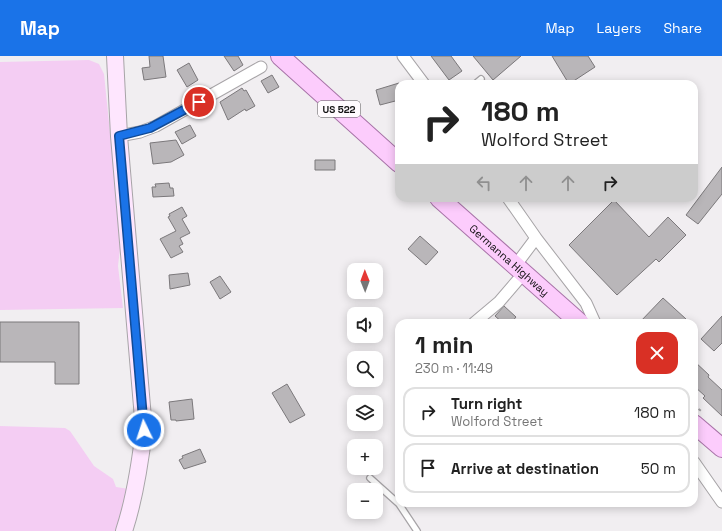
<!DOCTYPE html>
<html lang="en">
<head>
<meta charset="utf-8">
<style>
  body { margin:0; font-family:"Space Grotesk",sans-serif; background:#f2f2f2; color:#222; height:100vh; display:flex; flex-direction:column; font-size:15px; white-space:nowrap }
  * { box-sizing:border-box; margin:0 }
  p { font-size:13px; color:#767676 }
  .icon { flex:none; width:22px; height:22px; fill:none; stroke:currentColor; stroke-width:2; stroke-linecap:round; stroke-linejoin:round }
  .map { position:relative; flex:1; overflow:hidden }
  .side { position:absolute; left:395px; top:263px; width:303px; height:188px; display:flex; flex-direction:column; background:#fff; border-radius:12px; box-shadow:0 2px 10px #0003 }
  .side>* { flex:none }
  .banner { position:absolute; left:395px; top:24px; width:303px; height:122px; border-radius:12px; box-shadow:0 2px 10px #0003; background:#fff; color:#222; overflow:hidden }
  .needle { width:26px; rotate:359deg }
  .tools { position:absolute; left:347px; top:207px; display:grid; gap:8px }
  .tools a { display:grid; place-items:center; width:36px; height:36px; border-radius:8px; background:#fff; box-shadow:0 2px 10px #0003; font-size:20px }
  .pin { position:absolute; display:grid; place-items:center; width:34px; height:34px; color:#fff; margin:-17px; border:2px solid #fff; border-radius:50%; box-shadow:0 1px 4px #0007 }
  .me { position:absolute; width:44px; margin:-22px; rotate:356deg; stroke-linejoin:round; filter:drop-shadow(0 0 3px #0008) }
  .turn { display:flex; align-items:center; gap:14px; height:84px; padding:0 20px; font-size:18px }
  .turn .icon { width:52px; height:52px; stroke-width:2.5 }
  .turn b { display:block; font-size:28px; line-height:34px }
  .lanes { display:flex; align-items:center; height:38px; padding:0 20px; background:#0003; justify-content:center; gap:20px; direction:ltr }
  .lanes .off { opacity:.35 }
  .round { display:grid; place-items:center; flex:none; width:42px; height:42px; border-radius:12px; background:#f2f2f2 }
  .headline { display:flex; align-items:center; justify-content:space-between; height:68px; padding:0 20px }
  h1 { font-size:24px; font-weight:600; line-height:30px }
  ul { padding:0; list-style:none }
  li { display:flex; align-items:center; gap:12px; height:50px; margin:0 8px 6px; padding:0 12px; border:2px solid #e0e0e0; border-radius:12px }
  li div { flex:1 }
  li b { display:block; font-size:15px }
  li em { font-style:normal }
  header { display:flex; align-items:center; gap:24px; box-sizing:border-box; height:56px; padding:0 20px; background:#1a73e8; color:#fff }
  header strong { font-size:19px }
  nav { display:flex; gap:22px; margin-inline-start:auto; font-size:14px }
  .map>svg:first-child { display:block }
  .green { fill:#f4cdf3 }
  .building { fill:#b9b6b9; stroke:#7b787b }
  .lines { fill:none; stroke-linecap:round; stroke-linejoin:round }
  .service-casing { stroke:#a7a4a7; stroke-width:8 }
  .minor-casing { stroke:#a7a4a7; stroke-width:13 }
  .secondary-casing { stroke:#a7a4a7; stroke-width:18 }
  .primary-casing { stroke:#a874a8; stroke-width:20 }
  .path { stroke:#a4a1a4; stroke-width:2; stroke-dasharray:3 3; stroke-linecap:butt }
  .service { stroke:#fff; stroke-width:5.5 }
  .minor { stroke:#fff; stroke-width:11 }
  .secondary { stroke:#fee6fe; stroke-width:16 }
  .primary { stroke:#fcccfc; stroke-width:18 }
  .route-casing { stroke:#114b97; stroke-width:10 }
  .route { stroke:#1a73e8; stroke-width:7 }
  .labels { text-anchor:middle; stroke-width:3; stroke-linejoin:round; paint-order:stroke }
  .shield { fill:#fffbfe; stroke:#585658; stroke-width:1 }
  .shield-label { font-size:10px; font-weight:bold; fill:#111011 }
  .street-label { font-size:11px; fill:#111011; stroke:#fffbfe }
</style>
</head>
<body>
<header>
<strong>Map</strong>
<nav><a>Map</a><a>Layers</a><a>Share</a></nav>
</header>
<div class="map">
<svg width="722" height="475" viewBox="0 0 722 475">
  <rect width="100%" height="100%" fill="#f1eef1"/>
  <path class="green" d="M89 4 99 8 104 18 121 184 118 210 123 252 0 254V6Z
    M0 370 65 372 70 375 94 410 113 423 116 431 129 433 115 475H0Z"/>
  <path class="building" d="M149 0H163L166 21 144 24 142 12 150 11Z
    M224 0H238L243 9 234 15Z
    M431 0H451L462 15 449 24Z
    M473 0H521L493 24Z
    M552 0H588L595 11 569 28Z
    M189 7 198 24 187 31 177 14Z
    M272 19 279 31 268 37 261 25Z
    M399 27V44L380 49 376 34Z
    M242 32 244 35 246 34 255 50 246 55 245 53 228 64 220 46Z
    M190 69 196 80 182 88 175 76Z
    M176 84 184 99 171 106 153 108 150 87Z
    M315 104H335V114H315Z
    M722 111V138L698 168 686 159Z
    M169 127 170 132H173L174 140 153 141 152 131H156L155 128Z
    M614 144 649 181 668 161 686 179 659 206 656 203 617 239 569 189Z
    M182 151 187 160 182 163 190 177 180 182 183 188 179 190 183 196 171 202 160 183 176 175 168 161 170 160 169 158Z
    M420 180 438 196 426 209 408 193Z
    M188 217 190 229 170 233 169 219Z
    M220 220 231 236 220 243 210 226Z
    M663 242 686 263 682 267H639Z
    M504 250 516 261 511 267H503L495 260Z
    M722 260V287L714 295 701 283Z
    M0 266H79V328H55V306H0Z
    M694 305 709 319 708 321 722 334V360L703 342 705 340 694 330Z
    M287 328 305 359 290 367 272 337Z
    M192 343 194 363 176 365V364H171L169 346Z
    M200 393 206 406 184 413 179 404 183 402 182 400Z"/>
  <g class="lines">
    <defs>
      <path id="service" d="M475 28 481 23
        M370 422 399 448 417 475"/>
      <path id="minor" d="M403 0 424 28
        M119 80 140 76 156 70 261 11
        M508 142 536 182 586 247 595 267
        M515 210 536 182
        M474 267 499 246 523 218
        M694 406 722 446"/>
      <path id="secondary" d="M115 0 119 80 144 374C140 408 135 442 124 475"/>
      <g id="primary">
        <path d="M280 0 399 107"/>
        <path id="s1" d="M439 142 580 267"/>
        <path d="M694 368 722 392"/>
      </g>
    </defs>
    <use href="#service" class="service-casing"/>
    <use href="#minor" class="minor-casing"/>
    <use href="#secondary" class="secondary-casing"/>
    <use href="#primary" class="primary-casing"/>
    <path class="path" d="M694 349 701 355"/>
    <use href="#service" class="service"/>
    <use href="#minor" class="minor"/>
    <use href="#secondary" class="secondary"/>
    <use href="#primary" class="primary"/>
  </g>
  <g class="lines">
    <defs>
      <path id="route" d="M144 374 119 80 150 72 199 46"/>
    </defs>
    <use href="#route" class="route-casing"/>
    <use href="#route" class="route"/>
  </g>
  <g class="labels">
    <rect class="shield" x="318" y="45" width="42" height="16" rx="3"/>
    <g class="shield-label">
      <text x="339" y="57">US 522</text>
    </g>
    <g class="street-label">
      <text dy="4" stroke="none"><textPath href="#s1" startOffset="94">Germanna Highway</textPath></text>
    </g>
  </g>
</svg>
<div class="tools">
<a><svg class="needle" viewBox="-14 -14 28 28"><path d="M0-13l5 13h-10z" fill="#e53935"/><path d="M0 13l5-13h-10z" fill="#767676"/></svg></a>
<a><svg class="icon" aria-label="sound" viewBox="0 0 24 24"><path d="M4 9h4l5-4v14l-5-4H4zM17 9q2 3 0 6"/></svg></a>
<a><svg class="icon" aria-label="search" viewBox="0 0 24 24"><circle cx="10" cy="10" r="6"/><path d="M15 15l6 6"/></svg></a>
<a><svg class="icon" aria-label="layers" viewBox="0 0 24 24"><path d="M12 4l9 5-9 5-9-5zM3 14l9 5 9-5"/></svg></a>
<a>+</a>
<a>−</a>
</div>
<div class="pin" style="left:199px;top:46px;background:#d93025"><svg class="icon" aria-label="arrive" viewBox="0 0 24 24"><path d="M6 21V4h12l-3 4 3 4H6"/></svg></div>
<svg class="me" style="left:144px;top:374px" viewBox="-20 -20 40 40"><circle r="17" fill="#1a73e8" stroke="#fff" stroke-width="3"/><path d="M0-11L8 9 0 5-8 9z" fill="#fff"/></svg>
<div class="banner">
<div class="turn"><svg class="icon" aria-label="right" viewBox="0 0 24 24"><path d="M7 20v-9h11M14 6l5 5-5 5"/></svg><div><b>180 m</b>Wolford Street</div></div>
<div class="lanes"><svg class="icon off" aria-label="left" viewBox="0 0 24 24"><path d="M17 20v-9H6M10 6l-5 5 5 5"/></svg><svg class="icon off" aria-label="ahead" viewBox="0 0 24 24"><path d="M12 20V5M6 11l6-6 6 6"/></svg><svg class="icon off" aria-label="ahead" viewBox="0 0 24 24"><path d="M12 20V5M6 11l6-6 6 6"/></svg><svg class="icon" aria-label="right" viewBox="0 0 24 24"><path d="M7 20v-9h11M14 6l5 5-5 5"/></svg></div>
</div>
<section class="side">
<div class="headline"><div><h1>1 min</h1><p>230 m · 11:49</p></div><a class="round" style="background:#d93025;color:#fff"><svg class="icon" aria-label="close" viewBox="0 0 24 24"><path d="M6 6l12 12M18 6L6 18"/></svg></a></div>
<ul>
<li><svg class="icon" aria-label="right" viewBox="0 0 24 24"><path d="M7 20v-9h11M14 6l5 5-5 5"/></svg><div><b>Turn right</b><p>Wolford Street</p></div><em>180 m</em></li>
<li><svg class="icon" aria-label="arrive" viewBox="0 0 24 24"><path d="M6 21V4h12l-3 4 3 4H6"/></svg><div><b>Arrive at destination</b></div><em>50 m</em></li>
</ul>
</section>
</div>
</body>
</html>
